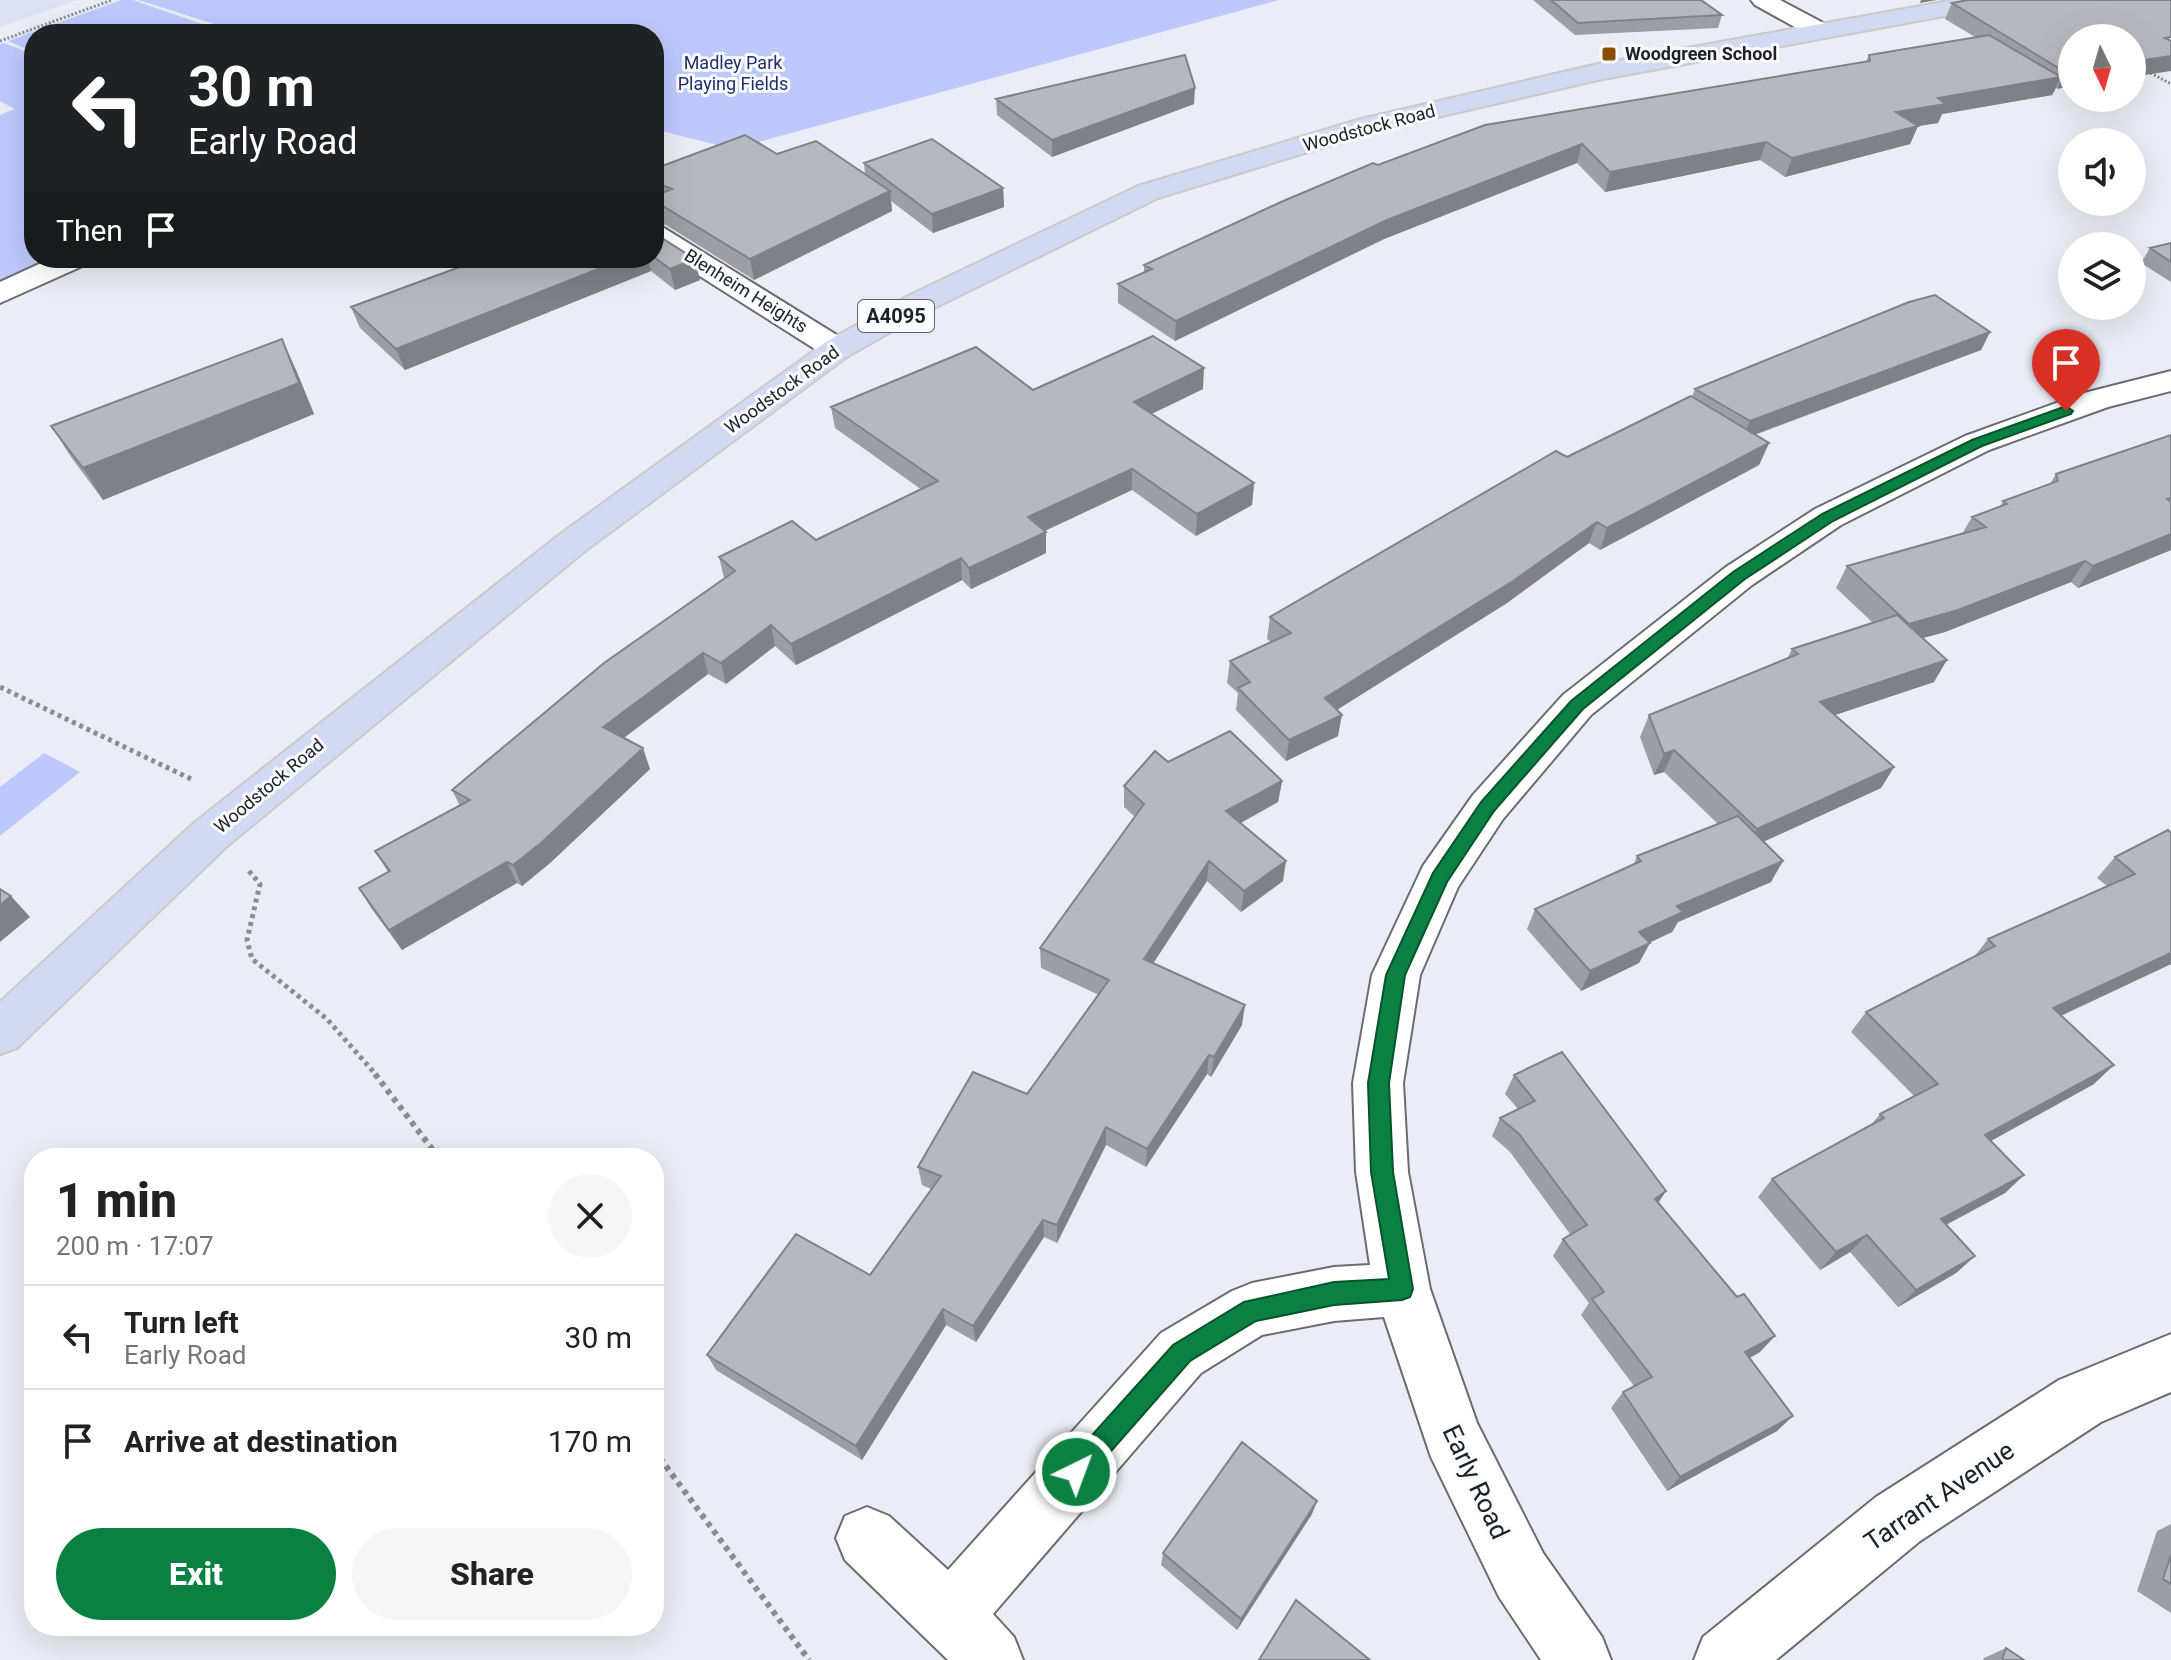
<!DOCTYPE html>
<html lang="en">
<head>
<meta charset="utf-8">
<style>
  body { margin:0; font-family:Roboto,sans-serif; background:#f6f6f6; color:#222; height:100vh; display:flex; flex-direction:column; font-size:30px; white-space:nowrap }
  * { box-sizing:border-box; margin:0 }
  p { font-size:26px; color:#767676 }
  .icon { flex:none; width:44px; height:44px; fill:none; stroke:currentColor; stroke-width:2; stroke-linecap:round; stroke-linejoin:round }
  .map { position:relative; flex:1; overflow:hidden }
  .side { position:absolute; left:24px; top:1148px; width:640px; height:488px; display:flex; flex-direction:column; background:#fff; border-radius:32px; box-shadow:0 8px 32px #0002 }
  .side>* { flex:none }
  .hud { position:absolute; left:24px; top:24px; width:640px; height:244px; border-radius:32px; box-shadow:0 8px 32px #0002; background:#202124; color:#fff; overflow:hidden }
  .needle { width:52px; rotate:175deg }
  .tools { position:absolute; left:2058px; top:24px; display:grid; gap:16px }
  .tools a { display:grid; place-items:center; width:88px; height:88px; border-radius:50%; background:#fff; box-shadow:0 8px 32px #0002; font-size:40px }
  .pin { position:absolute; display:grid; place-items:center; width:68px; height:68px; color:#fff; margin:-82px -34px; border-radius:50% 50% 50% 0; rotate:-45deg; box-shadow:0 0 8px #0007 }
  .pin .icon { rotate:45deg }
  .me { position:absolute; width:88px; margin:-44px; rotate:42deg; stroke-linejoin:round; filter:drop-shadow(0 0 6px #0008) }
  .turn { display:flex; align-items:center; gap:28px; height:168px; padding:0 32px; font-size:36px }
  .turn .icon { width:104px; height:104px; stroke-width:2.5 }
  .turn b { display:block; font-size:56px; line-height:68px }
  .then { display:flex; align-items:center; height:76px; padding:0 32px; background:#0003; gap:16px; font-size:30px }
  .round { display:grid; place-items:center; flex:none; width:84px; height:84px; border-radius:42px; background:#f6f6f6 }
  .summary { display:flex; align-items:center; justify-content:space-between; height:136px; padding:0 32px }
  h1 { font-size:48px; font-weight:800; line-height:60px }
  .action { display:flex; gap:16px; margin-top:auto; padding:16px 32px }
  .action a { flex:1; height:92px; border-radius:48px; background:#0b8043; color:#fff; font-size:32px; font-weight:800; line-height:92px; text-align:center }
  .action a+a { background:#f6f6f6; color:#222 }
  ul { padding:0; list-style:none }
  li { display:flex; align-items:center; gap:24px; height:104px; padding:0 32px; border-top:2px solid #e0e0e0 }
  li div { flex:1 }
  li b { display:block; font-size:30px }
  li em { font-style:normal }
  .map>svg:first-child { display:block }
  .built { fill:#dde1f1 }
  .green { fill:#bdc9fd }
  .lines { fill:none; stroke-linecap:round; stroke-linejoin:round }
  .street-casing { stroke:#6a6c73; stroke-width:4 }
  .primary-casing { stroke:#c9caca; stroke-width:4 }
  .path-far2 { stroke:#8a8c92; stroke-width:3; stroke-dasharray:2 2; stroke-linecap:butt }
  .path-far1 { stroke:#8a8c92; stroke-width:5; stroke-dasharray:4 4; stroke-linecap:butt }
  .path { stroke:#8a8c92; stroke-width:6; stroke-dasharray:5 5; stroke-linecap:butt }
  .street { fill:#fff; fill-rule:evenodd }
  .primary { fill:#d2d9f3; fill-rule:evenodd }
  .wall { fill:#9d9ea5 }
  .shaded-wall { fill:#7f8186 }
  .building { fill:#b6b8c0; stroke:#7f8186; stroke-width:2 }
  .route { fill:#0b8043; stroke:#07532c; stroke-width:2 }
  .poi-dot { fill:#895005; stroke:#fafbfe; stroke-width:3 }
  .labels { text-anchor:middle; stroke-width:6; stroke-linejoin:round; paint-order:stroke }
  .far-poi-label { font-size:18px; font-weight:bold; fill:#202124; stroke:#fafbfe; text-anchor:start }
  .far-park-label { font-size:18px; fill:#272d6a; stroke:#fafbfe }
  .far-street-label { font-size:18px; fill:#202124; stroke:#fafbfe }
  .shield { fill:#fafbfe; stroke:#616265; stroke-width:2 }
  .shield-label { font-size:20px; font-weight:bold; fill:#202124 }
  .near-street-label { font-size:26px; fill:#202124; stroke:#fafbfe }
</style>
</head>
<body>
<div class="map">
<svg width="2171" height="1660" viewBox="0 0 2171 1660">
  <rect width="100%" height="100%" fill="#ebedf6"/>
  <path class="built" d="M0 0H77L0 27Z"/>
  <path class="green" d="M121 0H133L202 24 177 34H34V52L8 41Z
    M138 0H1279L733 149 654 129V34H246Z
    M4 43 34 55V258H52L0 282V115L15 109 0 101V44Z
    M44 753 80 772 0 836V787Z"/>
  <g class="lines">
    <defs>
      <path id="street" d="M1751 0H1780L1829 26 1832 31 1829 36H1811L1755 5Z
        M654 225 664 228 848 342 853 349 848 356 837 359 826 356 654 247Z
        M52 258H91L87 264 0 303V282Z
        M2171 371V391L2108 407 1989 450 1841 525 1752 585 1591 715 1503 819 1458 887 1420 975 1403 1083 1408 1172 1430 1289 1477 1423 1543 1553 1602 1637 1611 1660H1541L1499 1597 1431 1457 1384 1317 1334 1321 1262 1335 1201 1373 993 1614 1014 1637 1023 1660H948L845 1560 836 1538 845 1516 867 1507 889 1516 948 1570 1161 1333 1232 1291 1252 1283 1334 1267 1370 1265 1356 1172 1353 1083 1372 975 1423 866 1473 795 1563 695 1726 567 1815 509 1965 436 2084 393Z
        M2171 1334V1392L2101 1422 1920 1541 1776 1660H1694L1703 1637 1876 1497 2059 1380Z"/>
      <path id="primary" d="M1954 0H2005L2001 5 1993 7 1598 80 1377 131 1158 198 930 310 848 356 585 551 226 847 17 1048 0 1054V1002L194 823 559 535 826 342 908 296 1138 186 1361 119 1598 64Z"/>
    </defs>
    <use href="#street" class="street-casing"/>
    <use href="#primary" class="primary-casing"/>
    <path class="path-far2" d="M0 41 112 0
      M2147 71 2171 84"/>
    <path class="path-far1" d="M0 687 193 780
      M249 871 260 884 247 940 252 959 327 1019 377 1076"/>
    <path class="path" d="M375 1074 439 1158
      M654 1450 809 1660"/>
    <use href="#street" class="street"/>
    <use href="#primary" class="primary"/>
  </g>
  <path class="wall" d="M1533 0H1701L1722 15 1718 28 1575 35Z
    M2171 0 2072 86 2056 88 2052 95 1942 114 1938 123 1918 126 1910 144 1785 177 1760 160 1605 192 1577 163 1384 239 1175 341 1118 303V284L1144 272V265L1378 165 1866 61 1869 55 1975 37 1945 19 1952 3Z
    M996 99 1194 104 1052 157 997 115Z
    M777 154 865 174 864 163 1003 188 1004 207 933 233 891 201 892 211 754 280 666 225 654 223V169Z
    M654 233 700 280 675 290 651 271 405 370 360 328 351 307 484 258H654Z
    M2171 243V282L2141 263 2150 248Z
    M1990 332 1981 350 1755 435 1769 443 1759 465 1600 550 1589 543 1507 603 1337 710 1338 736 1286 761 1236 710 1238 693 1227 683 1230 661 1271 642 1267 639 1270 617 1567 457 1692 397 1695 389Z
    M296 370 314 414 103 500 71 457 51 426Z
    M1203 389 1151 414 1254 483 1252 505 1196 536 1132 490 1045 531 1046 553 971 589 962 580 796 665 775 646 726 684 708 674 624 738 650 769 550 863 522 886 517 883 402 950 371 908 359 888 388 872 375 851 460 806 452 790 724 578 719 557 816 540 922 490 835 428 831 407 1033 390Z
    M2171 435V550L2078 588 2071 582 1945 632 1923 638 1934 682 1835 715 1894 767 1881 788 1763 842 1771 882 1678 922 1672 932 1649 943 1639 963 1581 991 1527 929 1535 909 1634 864 1637 856 1718 824 1664 772 1654 775 1640 737 1649 715 1787 659 1792 649 1873 623 1836 588 1847 566 1962 534 1972 517 2000 507 2003 501 2050 484 2056 474Z
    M1168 762 1282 781 1278 802 1241 823 1283 881 1241 912 1207 881 1153 963 1242 1025 1211 1077 1207 1074 1146 1167 1106 1145 1057 1243 1044 1237 976 1342 946 1325 862 1460 716 1370 707 1355 870 1275 931 1189 922 1185 918 1167 1027 1094 1099 995 1041 968 1040 948 1135 817 1124 807V786Z
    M2171 833V964L2061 1016 2094 1084 1991 1141 2024 1175 2005 1193 1946 1225 1975 1256 1956 1273 1898 1307 1850 1252 1820 1270 1758 1197 1772 1179 1871 1125 1880 1114 1914 1096 1851 1032 1866 1012 1974 957 1988 939 2107 886 2097 878 2115 857Z
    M1514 1075 1666 1191 1658 1203 1760 1352 1750 1358 1777 1431 1667 1491 1611 1408 1623 1392 1634 1386 1581 1315 1589 1303 1553 1256 1563 1239 1570 1234 1510 1152 1492 1136 1500 1118 1518 1109 1505 1094Z
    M1312 1514 1237 1630 1161 1565 1163 1553Z
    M2171 1524V1613L2137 1591 2157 1531Z
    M2006 1648 2024 1660H1983L1984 1658Z"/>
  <path class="shaded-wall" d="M1921 0H1937L1920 3Z
    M2171 56V71L2132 77V62Z
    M2072 71V86L2057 89 2065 72Z
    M2061 77 2052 95 1942 114 1938 123 1918 126 1910 144 1785 177 1792 158 1896 112 1938 98Z
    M1195 88 1194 104 1052 157V140Z
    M1766 142 1760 160 1605 192 1610 172Z
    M1582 144 1577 163 1384 239 1175 341 1176 321 1387 220Z
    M1003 188 1004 207 933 233 932 214Z
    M890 191 892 211 754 280 750 259Z
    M626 258H648L651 271 405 370 396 349Z
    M695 259 700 280 675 290 670 269Z
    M1990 332 1981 350 1742 439 1750 421Z
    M282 339 296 370 314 414 103 500 83 468Z
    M1204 368 1203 389 1133 423 1134 402Z
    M1769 443 1759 465 1600 550 1607 528Z
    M1132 469V490L1029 538 1028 517Z
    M1254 483 1252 505 1196 536 1197 514Z
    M1597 522 1589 543 1507 603 1322 719 1325 698Z
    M1046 532V553L971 589 969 568Z
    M2171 534V550L2078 588 2093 566Z
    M961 558 962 580 796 665 791 644Z
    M2085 561 2071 582 1945 632 1897 645 1909 624Z
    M771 625 775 646 726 684 721 663Z
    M703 653 708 674 610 748 603 727Z
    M1947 660 1934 682 1808 724 1820 702Z
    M1342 715 1338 736 1286 761 1289 740Z
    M643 748 650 769 550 863 522 886 513 865Z
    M1674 750 1664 772 1654 775 1664 754Z
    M1894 767 1881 788 1745 850 1757 829Z
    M1282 781 1278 802 1224 832 1226 811Z
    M1209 861 1207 881 1143 979 1144 959Z
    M1286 861 1283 881 1241 912 1244 891Z
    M1783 861 1771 882 1678 922 1672 932 1629 952 1639 932 1677 906Z
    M507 862 517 883 402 950 389 930Z
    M11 896 30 917 0 942V905Z
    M1650 943 1639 963 1581 991 1590 971Z
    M2171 953V964L2034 1028 2053 1008Z
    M1245 1005 1242 1025 1211 1077 1214 1057Z
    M1209 1055 1207 1074 1146 1167 1147 1149Z
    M2114 1065 2094 1084 1967 1154 1985 1135Z
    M1106 1127V1145L1057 1243V1225Z
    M2024 1175 2005 1193 1923 1237 1941 1219Z
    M1666 1191 1654 1209 1655 1199Z
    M1043 1220 1044 1237 976 1342 973 1326Z
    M1867 1235 1850 1252 1820 1270 1836 1252Z
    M1975 1256 1956 1273 1898 1307 1916 1290Z
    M943 1309 946 1325 862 1460 856 1446Z
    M1775 1336 1760 1352 1731 1368 1745 1352Z
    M1793 1416 1777 1431 1667 1491 1680 1477Z
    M1317 1501 1312 1514 1237 1630 1241 1619Z"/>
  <path class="building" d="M1551 0H1701L1722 15 1578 23Z
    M1968 0H2171V37L2165 38 2171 41V56L2132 62V38H2072V71L2065 72 1952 3Z
    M1989 35 2061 77 1938 98 1946 104 1896 112 1918 126 1792 158 1766 142 1610 172 1582 144 1387 220 1176 321 1118 284 1152 269 1144 265 1281 202 1373 163 1378 165 1485 125 1870 61 1869 55Z
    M1185 55 1195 88 1052 140 996 99Z
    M745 135 777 154 816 141 890 191 750 259 661 205 654 203V196L672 189 654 182V169Z
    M932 139 1003 188 932 214 864 163Z
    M654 233 695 259 670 269 654 257Z
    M2171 243V262L2150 248Z
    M484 258H626L396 349 351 307Z
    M1935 295 1990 332 1750 421 1695 389 1909 302Z
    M1153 336 1204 368 1134 402 1254 483 1197 514 1132 469 1028 517 1046 532 969 568 961 558 791 644 771 625 721 663 703 653 603 727 643 748 541 843 513 865 507 862 389 930 359 888 390 871 375 851 470 800 452 790 604 663 735 571 719 557 792 521 816 540 938 481 831 407 976 347 1033 390Z
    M282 339 299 383 83 468 51 426Z
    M1691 396 1769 443 1607 528 1597 522 1513 581 1325 698 1342 715 1289 740 1238 688 1250 682 1230 661 1291 633 1270 617 1556 451 1567 457Z
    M2171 435V498L2167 499 2171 502V534L2093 566 2085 561 1958 610 1909 624 1847 566 1986 527 1972 517 2007 504 2003 501 2058 481 2056 474Z
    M1897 615 1947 660 1820 702 1894 767 1757 829 1674 750 1664 754 1649 715 1798 654 1792 649Z
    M1230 731 1282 781 1226 811 1286 861 1244 891 1209 861 1144 959 1245 1005 1214 1057 1209 1055 1147 1149 1106 1127 1057 1225 1043 1220 973 1326 943 1309 856 1446 707 1355 796 1234 870 1275 941 1176 918 1167 973 1072 1027 1094 1109 980 1040 948 1144 804 1124 786 1155 751 1168 762Z
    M1738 816 1783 861 1677 906 1683 912 1639 932 1650 943 1590 971 1535 909 1641 861 1637 856Z
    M2168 830 2171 833V953L2053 1008 2114 1065 1985 1135 2024 1175 1941 1219 1975 1256 1916 1290 1867 1235 1836 1252 1772 1179 1884 1118 1880 1114 1938 1084 1866 1012 1995 946 1988 939 2135 874 2115 857Z
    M0 889 11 896 0 905Z
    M1562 1052 1666 1191 1655 1199 1737 1297 1744 1294 1775 1336 1745 1352 1793 1416 1680 1477 1623 1392 1652 1377 1592 1299 1604 1292 1563 1239 1587 1225 1519 1134 1500 1118 1535 1101 1514 1075Z
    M1242 1442 1317 1501 1241 1619 1163 1553Z
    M2171 1555V1584L2163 1579Z
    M1296 1600 1370 1660H1259Z
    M2006 1648 2024 1660H2002Z"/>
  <path class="route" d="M2066 406 2073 411 2071 414 1982 446 1833 521 1745 579 1583 709 1494 811 1447 882 1405 975 1389 1083 1393 1172 1413 1289 1410 1297 1402 1300 1334 1305 1256 1321 1190 1361 1085 1481 1076 1484 1067 1481 1064 1472 1067 1463 1173 1345 1244 1302 1334 1282 1389 1279 1371 1172 1368 1083 1386 975 1433 873 1481 802 1571 701 1733 572 1822 514 1972 440Z"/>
  <rect class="poi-dot" x="1601" y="46" width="16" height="16" rx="4"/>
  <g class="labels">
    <g class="far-poi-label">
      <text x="1625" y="60">Woodgreen School</text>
    </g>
    <g class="far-park-label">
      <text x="733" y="69">Madley Park<tspan x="733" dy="21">Playing Fields</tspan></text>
    </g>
    <g class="far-street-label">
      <text transform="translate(1369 128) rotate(-15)" y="6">Woodstock Road</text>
      <text transform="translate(746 291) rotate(32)" y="6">Blenheim Heights</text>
      <text transform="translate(782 390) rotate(-36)" y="6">Woodstock Road</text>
      <text transform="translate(269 786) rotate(-40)" y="6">Woodstock Road</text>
    </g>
    <rect class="shield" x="858" y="300" width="76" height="32" rx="6"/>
    <g class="shield-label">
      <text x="896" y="323">A4095</text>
    </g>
    <g class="near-street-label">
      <text transform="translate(1476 1482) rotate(65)" y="9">Early Road</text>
      <text transform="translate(1939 1496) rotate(-34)" y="9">Tarrant Avenue</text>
    </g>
  </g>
</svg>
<div class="tools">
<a><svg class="needle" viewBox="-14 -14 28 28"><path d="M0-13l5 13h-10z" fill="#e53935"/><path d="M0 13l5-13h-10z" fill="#767676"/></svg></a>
<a><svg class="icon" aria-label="sound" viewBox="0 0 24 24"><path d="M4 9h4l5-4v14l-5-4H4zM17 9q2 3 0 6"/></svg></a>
<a><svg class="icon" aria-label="layers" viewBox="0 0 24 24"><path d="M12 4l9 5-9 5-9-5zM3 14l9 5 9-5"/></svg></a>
</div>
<div class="pin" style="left:2066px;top:411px;background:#d93025"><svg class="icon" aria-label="arrive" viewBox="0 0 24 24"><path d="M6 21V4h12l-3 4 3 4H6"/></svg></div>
<svg class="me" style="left:1076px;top:1472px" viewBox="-20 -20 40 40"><circle r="17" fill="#0b8043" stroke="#fff" stroke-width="3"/><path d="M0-11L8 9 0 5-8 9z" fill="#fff"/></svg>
<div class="hud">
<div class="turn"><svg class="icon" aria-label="left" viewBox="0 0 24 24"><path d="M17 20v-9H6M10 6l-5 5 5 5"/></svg><div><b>30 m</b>Early Road</div></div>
<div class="then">Then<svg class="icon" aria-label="arrive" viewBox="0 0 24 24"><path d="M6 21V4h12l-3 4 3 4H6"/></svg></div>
</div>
<section class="side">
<div class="summary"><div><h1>1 min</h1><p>200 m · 17:07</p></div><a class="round"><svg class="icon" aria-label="close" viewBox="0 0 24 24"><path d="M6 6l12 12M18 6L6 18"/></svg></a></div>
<ul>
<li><svg class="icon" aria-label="left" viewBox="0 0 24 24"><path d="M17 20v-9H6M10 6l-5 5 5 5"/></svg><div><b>Turn left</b><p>Early Road</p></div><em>30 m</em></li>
<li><svg class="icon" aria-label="arrive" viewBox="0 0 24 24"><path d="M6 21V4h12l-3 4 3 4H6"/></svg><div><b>Arrive at destination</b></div><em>170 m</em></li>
</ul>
<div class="action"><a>Exit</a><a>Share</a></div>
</section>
</div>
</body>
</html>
